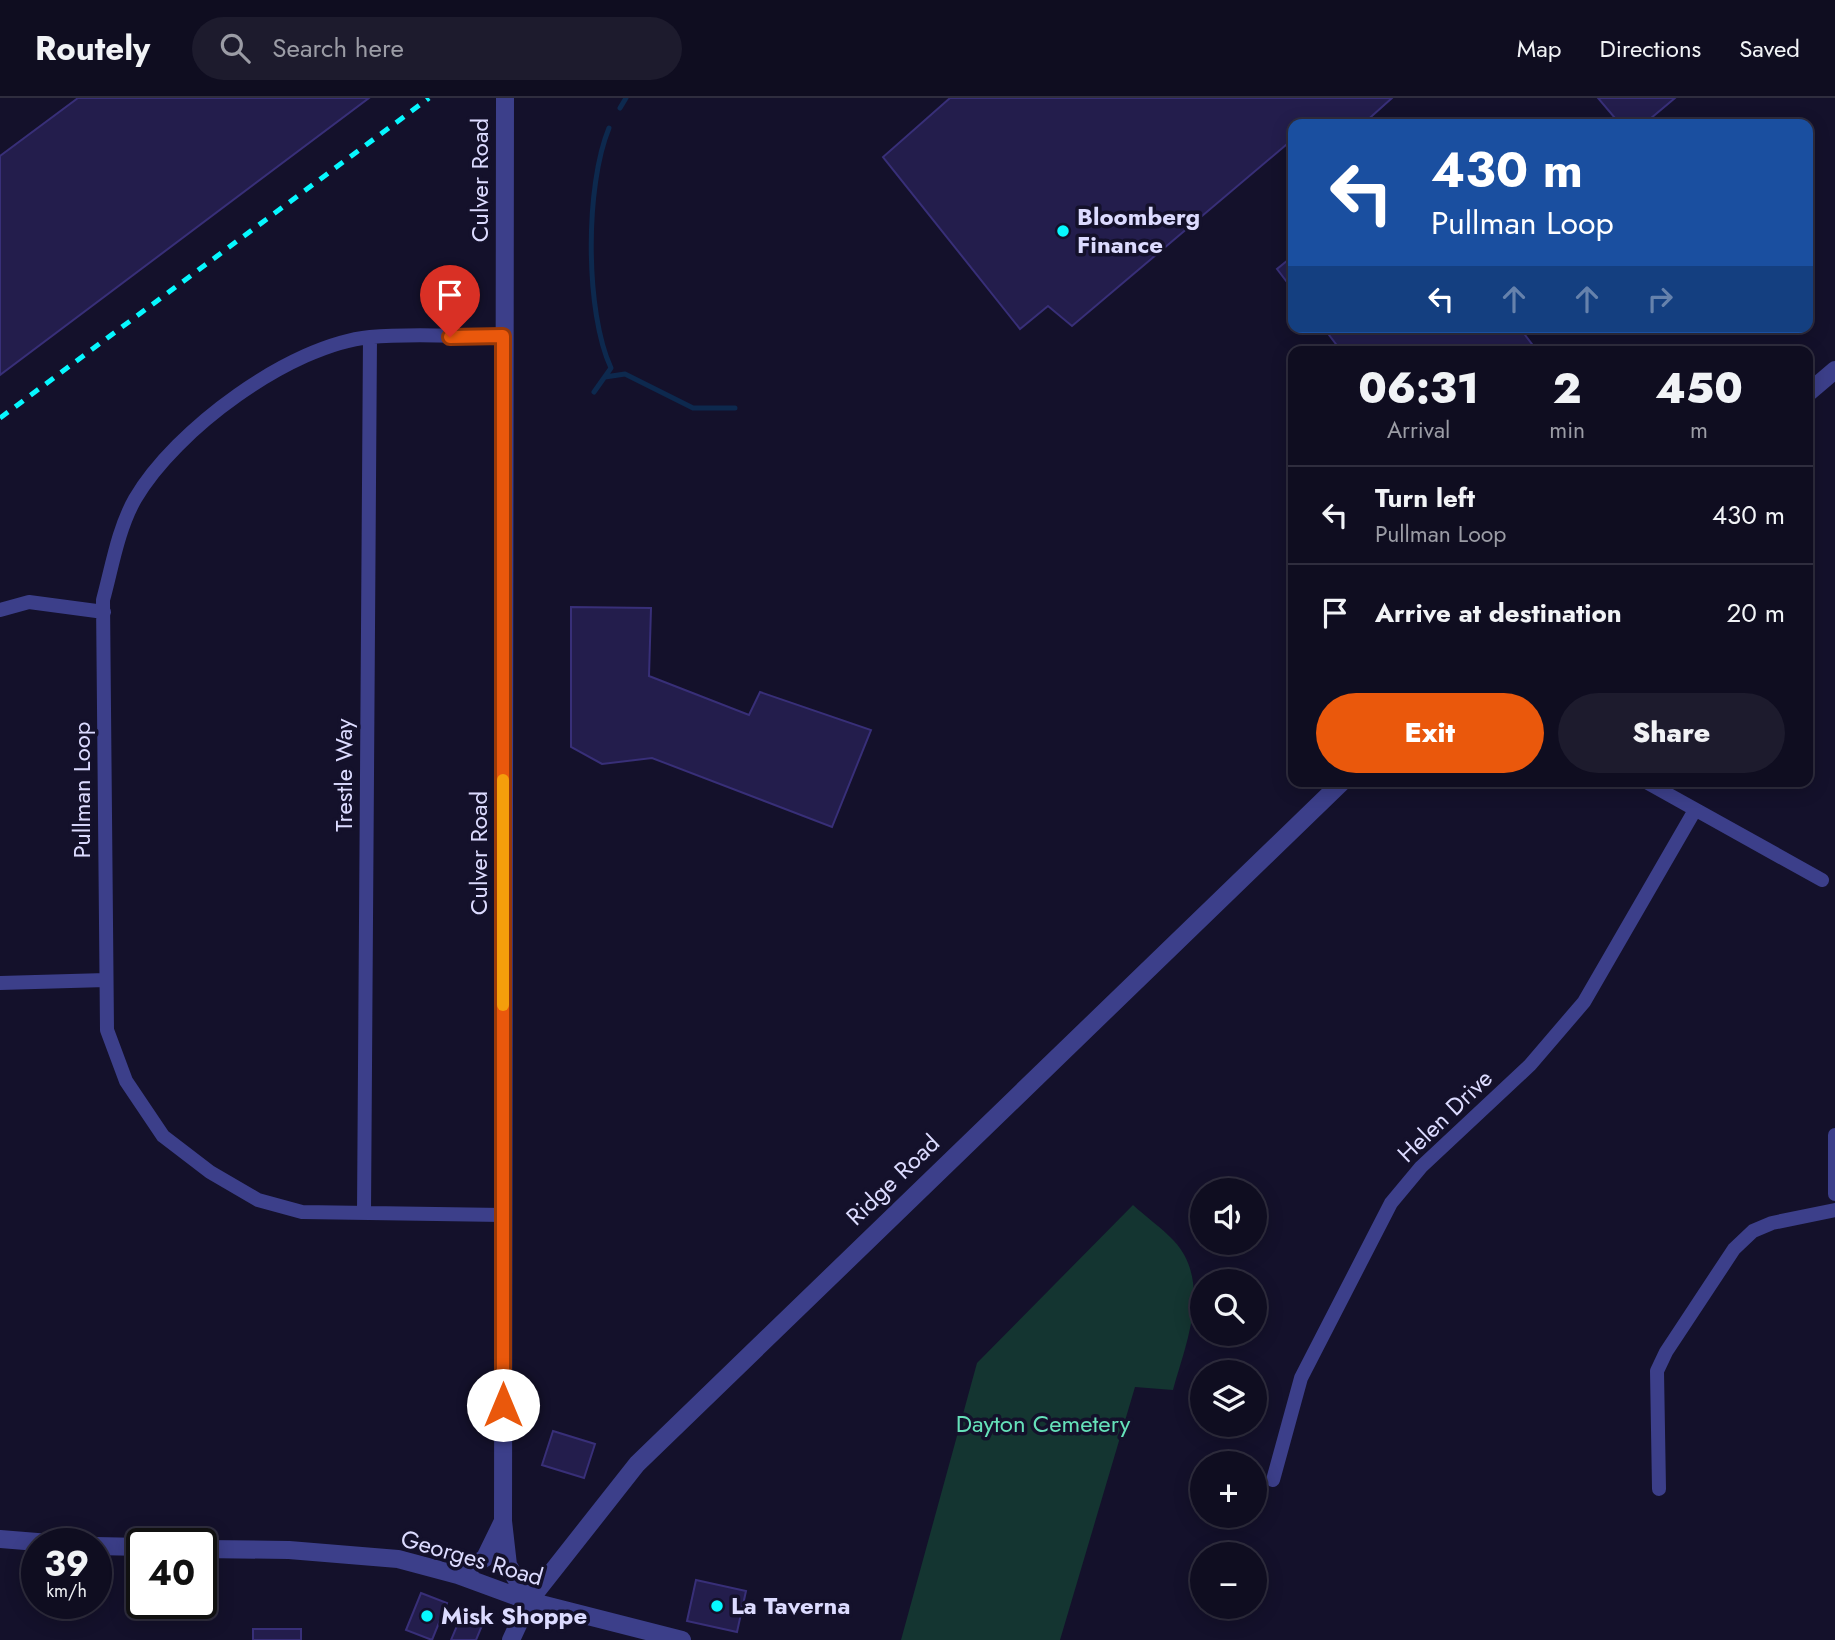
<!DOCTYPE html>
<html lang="en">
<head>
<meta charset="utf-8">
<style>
  body { margin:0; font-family:Jost,sans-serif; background:#1d1b2d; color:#f1f3f6; height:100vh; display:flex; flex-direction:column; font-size:26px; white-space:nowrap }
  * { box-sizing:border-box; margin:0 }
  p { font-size:23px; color:#9b9ca5 }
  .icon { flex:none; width:38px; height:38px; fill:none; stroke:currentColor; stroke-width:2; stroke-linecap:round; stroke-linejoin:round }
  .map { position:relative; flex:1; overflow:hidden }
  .details { position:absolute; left:1288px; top:248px; width:525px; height:441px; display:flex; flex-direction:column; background:#0f0d20; border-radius:14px; box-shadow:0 4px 18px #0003,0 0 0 2px #2f2d3e }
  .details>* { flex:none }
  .banner { position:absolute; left:1288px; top:21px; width:525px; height:214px; border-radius:14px; box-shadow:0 4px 18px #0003,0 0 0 2px #2f2d3e; background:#1a4fa0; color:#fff; overflow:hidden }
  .fabs { position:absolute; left:1190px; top:1080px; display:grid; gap:14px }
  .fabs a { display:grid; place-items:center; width:77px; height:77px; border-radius:50%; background:#0f0d20; box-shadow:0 4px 18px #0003,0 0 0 2px #2f2d3e; font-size:35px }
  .speed { position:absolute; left:21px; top:1430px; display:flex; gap:14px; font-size:35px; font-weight:700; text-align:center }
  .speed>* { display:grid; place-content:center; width:91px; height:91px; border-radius:50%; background:#0f0d20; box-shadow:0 4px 18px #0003,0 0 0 2px #2f2d3e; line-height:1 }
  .speed small { font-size:18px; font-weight:400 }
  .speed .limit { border:4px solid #111; border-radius:10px; background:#fff; color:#111 }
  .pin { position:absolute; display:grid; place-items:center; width:60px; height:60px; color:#fff; margin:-72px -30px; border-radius:50% 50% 50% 0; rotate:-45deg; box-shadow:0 0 7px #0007 }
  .pin .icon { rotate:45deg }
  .me { position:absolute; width:77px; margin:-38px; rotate:0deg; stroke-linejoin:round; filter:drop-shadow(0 0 5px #0008) }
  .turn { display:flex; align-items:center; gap:24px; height:147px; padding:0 28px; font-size:32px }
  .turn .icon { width:91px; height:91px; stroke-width:2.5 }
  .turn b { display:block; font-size:49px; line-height:60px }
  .lanes { display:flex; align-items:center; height:66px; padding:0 28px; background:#0003; justify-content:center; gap:35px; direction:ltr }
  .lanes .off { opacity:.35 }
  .eta { display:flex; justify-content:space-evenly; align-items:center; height:119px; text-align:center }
  .eta b { font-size:42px; font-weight:800; line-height:49px }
  .action { display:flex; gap:14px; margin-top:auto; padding:14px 28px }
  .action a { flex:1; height:80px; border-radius:42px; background:#ea580c; color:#fff; font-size:28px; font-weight:800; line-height:80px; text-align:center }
  .action a+a { background:#1d1b2d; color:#f1f3f6 }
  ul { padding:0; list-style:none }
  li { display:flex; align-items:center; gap:21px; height:98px; padding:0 28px; border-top:2px solid #2f2d3e }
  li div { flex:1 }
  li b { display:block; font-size:26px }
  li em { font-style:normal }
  header { display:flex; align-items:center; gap:42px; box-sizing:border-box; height:98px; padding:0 35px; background:#0f0d20; border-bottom:2px solid #2f2d3e }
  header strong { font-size:33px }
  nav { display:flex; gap:38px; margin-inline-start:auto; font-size:24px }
  .search { width:490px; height:63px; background:#1d1b2d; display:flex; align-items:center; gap:18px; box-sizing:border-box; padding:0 24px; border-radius:38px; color:#9b9ca5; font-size:26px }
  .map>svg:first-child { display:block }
  .green { fill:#143531 }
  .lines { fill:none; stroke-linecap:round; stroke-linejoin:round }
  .stream { stroke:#0d294e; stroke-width:5 }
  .building { fill:#231d4c; stroke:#382f78; stroke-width:2 }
  .minor { stroke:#3c3f8a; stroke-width:14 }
  .tertiary { stroke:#3c3f8a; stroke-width:18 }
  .rail { stroke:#07f8ff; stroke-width:5; stroke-dasharray:10 9; stroke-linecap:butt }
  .route-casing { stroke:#983908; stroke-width:18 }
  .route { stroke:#ea580c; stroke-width:12 }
  .slow { stroke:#f59e0b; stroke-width:12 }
  .poi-dot { fill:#07f8ff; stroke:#14112b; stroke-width:2.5 }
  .labels { text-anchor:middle; stroke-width:7; stroke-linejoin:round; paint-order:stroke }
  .street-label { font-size:24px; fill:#dcdbff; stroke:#14112b }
  .poi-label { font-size:24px; font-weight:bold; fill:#dcdbff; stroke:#14112b; text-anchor:start }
  .park-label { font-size:24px; fill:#65e1b9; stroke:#14112b }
</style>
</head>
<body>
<header>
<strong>Routely</strong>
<div class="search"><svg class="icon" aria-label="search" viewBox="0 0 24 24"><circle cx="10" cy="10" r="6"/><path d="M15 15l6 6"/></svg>Search here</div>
<nav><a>Map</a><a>Directions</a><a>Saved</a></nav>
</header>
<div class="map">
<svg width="1835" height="1542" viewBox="0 0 1835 1542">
  <rect width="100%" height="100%" fill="#14112b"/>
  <path class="green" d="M1133 1107C1146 1119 1162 1130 1174 1143 1212 1184 1186 1245 1173 1292L1135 1289 1060 1542H901L977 1265Z"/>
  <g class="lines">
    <path class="stream" d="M620 10 626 0
      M605 279 625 276 693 310H735
      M594 294 611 270C585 214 585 88 609 30"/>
  </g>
  <path class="building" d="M78 0H369L0 277V58Z
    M950 0H1392L1363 26H1293V41L1072 228 1048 208 1020 231 883 59Z
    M1598 0H1675L1644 26H1620Z
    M1293 158V192L1277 171Z
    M1323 229H1519L1538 254H1342Z
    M571 509 651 510 649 578 749 617 760 594 871 632 832 729 652 660 602 666 571 649Z
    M553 1333 595 1346 584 1380 542 1367Z
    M696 1482 746 1493 737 1534 687 1523Z
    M421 1495 447 1505 432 1542 406 1532Z
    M462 1516 483 1525 476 1542H451Z
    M253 1531H301V1542H253Z"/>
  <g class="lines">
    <path class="minor" d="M0 512 29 504 104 514
      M1646 684 1822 782
      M0 885 106 882
      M1835 1037V1096
      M364 1115 370 239
      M503 1117 302 1114 258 1102 210 1074 163 1038 126 983 107 932 103 502C112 469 118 431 135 401 175 332 290 247 370 239 414 235 460 239 503 238
      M1273 1382 1301 1280 1391 1105 1421 1069 1530 967 1584 904 1695 712
      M1659 1391 1657 1273 1666 1254 1734 1151 1753 1133 1772 1125 1835 1112"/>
    <path class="tertiary" d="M505 0 503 1423 508 1467 529 1503
      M1808 295 1835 272
      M0 1441 62 1446
      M96 1448 142 1449
      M201 1451 289 1452 398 1461 458 1477 529 1503 682 1542
      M458 1477 485 1460 503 1423
      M511 1542 529 1503 637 1366 1342 684"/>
    <path class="rail" d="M0 320 429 0"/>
  </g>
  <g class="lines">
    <defs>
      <path id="route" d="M450 239 503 238V1307"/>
    </defs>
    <use href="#route" class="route-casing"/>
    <use href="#route" class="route"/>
    <path class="slow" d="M503 682V907"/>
  </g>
  <g class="poi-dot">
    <circle cx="1063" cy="133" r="7"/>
    <circle cx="717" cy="1508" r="7"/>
    <circle cx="427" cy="1518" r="7"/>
  </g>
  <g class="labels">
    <g class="street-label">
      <text transform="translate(480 82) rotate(-90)" y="8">Culver Road</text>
      <text transform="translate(344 677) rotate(-90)" y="8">Trestle Way</text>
      <text transform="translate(82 692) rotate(-90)" y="8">Pullman Loop</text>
      <text transform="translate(479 755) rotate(-90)" y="8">Culver Road</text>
      <text transform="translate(1445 1018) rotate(-44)" y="8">Helen Drive</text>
      <text transform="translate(893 1082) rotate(-44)" y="8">Ridge Road</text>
      <text transform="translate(472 1460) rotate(16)" y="8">Georges Road</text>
    </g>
    <g class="poi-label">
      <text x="1077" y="127">Bloomberg<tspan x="1077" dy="28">Finance</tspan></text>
      <text x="731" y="1516">La Taverna</text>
      <text x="441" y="1526">Misk Shoppe</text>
    </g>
    <g class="park-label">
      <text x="1043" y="1334">Dayton Cemetery</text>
    </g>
  </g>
</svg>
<div class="fabs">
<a><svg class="icon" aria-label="sound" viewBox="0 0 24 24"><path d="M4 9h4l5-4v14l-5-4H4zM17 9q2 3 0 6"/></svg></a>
<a><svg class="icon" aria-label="search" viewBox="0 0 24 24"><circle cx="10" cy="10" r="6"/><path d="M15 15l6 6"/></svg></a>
<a><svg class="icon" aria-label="layers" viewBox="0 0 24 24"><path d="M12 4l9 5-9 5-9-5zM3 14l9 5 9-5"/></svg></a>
<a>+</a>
<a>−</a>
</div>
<div class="speed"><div>39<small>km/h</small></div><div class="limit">40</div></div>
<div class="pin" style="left:450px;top:239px;background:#d93025"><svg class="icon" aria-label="arrive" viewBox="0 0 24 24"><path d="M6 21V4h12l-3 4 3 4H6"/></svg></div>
<svg class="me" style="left:503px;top:1307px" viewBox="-20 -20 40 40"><circle r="19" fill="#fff"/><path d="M0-13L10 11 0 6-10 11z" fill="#ea580c"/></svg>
<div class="banner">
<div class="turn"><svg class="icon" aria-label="left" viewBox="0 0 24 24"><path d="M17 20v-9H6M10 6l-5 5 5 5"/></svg><div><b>430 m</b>Pullman Loop</div></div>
<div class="lanes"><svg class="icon" aria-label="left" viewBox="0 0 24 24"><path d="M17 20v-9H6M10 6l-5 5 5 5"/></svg><svg class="icon off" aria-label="ahead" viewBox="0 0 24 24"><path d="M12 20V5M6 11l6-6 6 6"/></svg><svg class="icon off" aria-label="ahead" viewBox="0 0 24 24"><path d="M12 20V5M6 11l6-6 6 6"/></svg><svg class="icon off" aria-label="right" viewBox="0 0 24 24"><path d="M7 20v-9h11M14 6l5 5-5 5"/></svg></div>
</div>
<section class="details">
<div class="eta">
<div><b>06:31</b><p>Arrival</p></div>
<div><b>2</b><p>min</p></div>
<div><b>450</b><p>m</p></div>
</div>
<ul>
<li><svg class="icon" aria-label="left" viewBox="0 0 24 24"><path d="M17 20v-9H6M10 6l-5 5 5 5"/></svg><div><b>Turn left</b><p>Pullman Loop</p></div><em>430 m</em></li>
<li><svg class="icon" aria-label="arrive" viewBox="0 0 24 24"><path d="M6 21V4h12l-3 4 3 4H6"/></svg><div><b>Arrive at destination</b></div><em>20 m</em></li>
</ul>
<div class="action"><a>Exit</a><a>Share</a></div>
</section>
</div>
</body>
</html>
